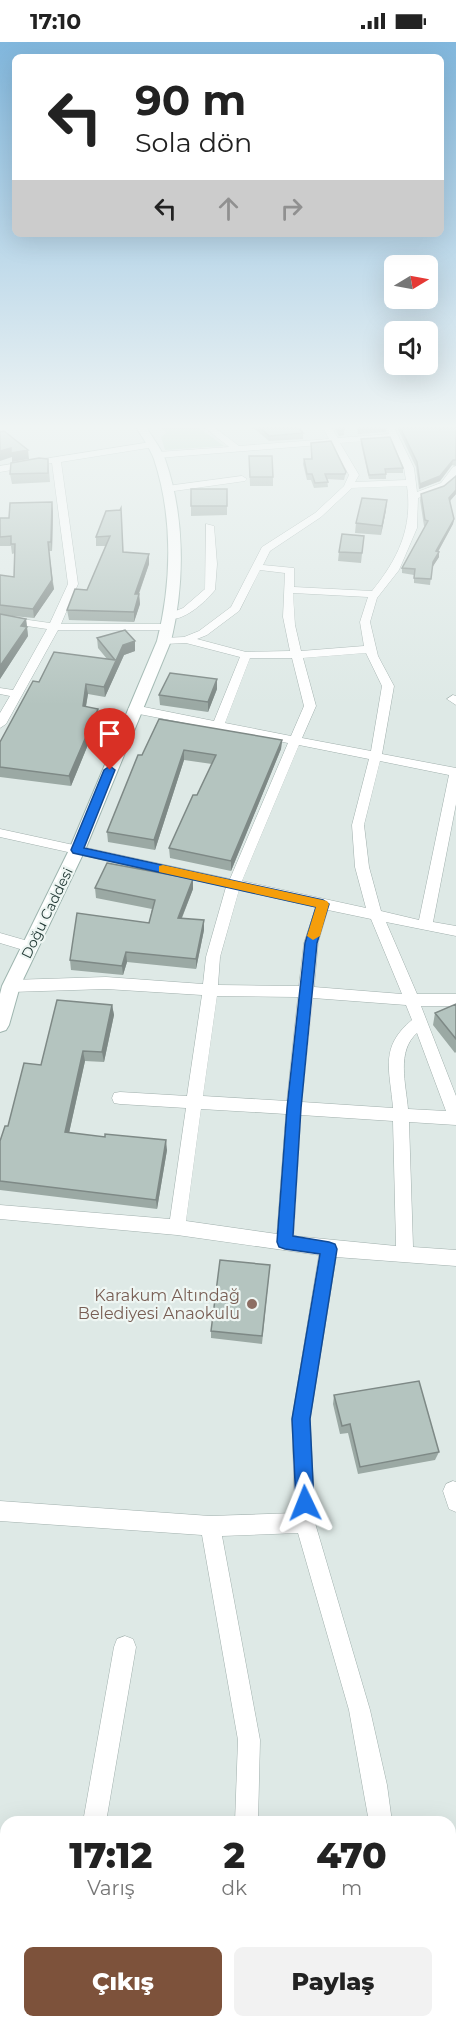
<!DOCTYPE html>
<html lang="tr">
<head>
<meta charset="utf-8">
<style>
  body { margin:0; font-family:Montserrat,sans-serif; background:#f2f2f2; color:#222; height:100vh; display:flex; flex-direction:column; font-size:22px; white-space:nowrap }
  * { box-sizing:border-box; margin:0 }
  p { font-size:20px; color:#767676 }
  .icon { flex:none; width:33px; height:33px; fill:none; stroke:currentColor; stroke-width:2; stroke-linecap:round; stroke-linejoin:round }
  .map { position:relative; flex:1; overflow:hidden }
  .details { position:absolute; left:0px; top:1774px; width:456px; height:212px; display:flex; flex-direction:column; background:#fff; border-radius:18px 18px 0 0; box-shadow:0 6px 24px #0002 }
  .details>* { flex:none }
  .guide { position:absolute; left:12px; top:12px; width:432px; height:183px; border-radius:9px; box-shadow:0 6px 24px #0002; background:#fff; color:#222; overflow:hidden }
  .needle { width:39px; rotate:80deg }
  .fabs { position:absolute; left:384px; top:213px; display:grid; gap:12px }
  .fabs a { display:grid; place-items:center; width:54px; height:54px; border-radius:9px; background:#fff; box-shadow:0 6px 24px #0002; font-size:30px }
  .pin { position:absolute; display:grid; place-items:center; width:51px; height:51px; color:#fff; margin:-62px -26px; border-radius:50% 50% 50% 0; rotate:-45deg; box-shadow:0 0 6px #0007 }
  .pin .icon { rotate:45deg }
  .me { position:absolute; width:66px; margin:-33px; rotate:358deg; stroke-linejoin:round; filter:drop-shadow(0 0 4px #0008) }
  .turn { display:flex; align-items:center; gap:21px; height:126px; padding:0 24px; font-size:27px }
  .turn .icon { width:78px; height:78px; stroke-width:2.5 }
  .turn b { display:block; font-size:42px; line-height:51px }
  .lanes { display:flex; align-items:center; height:57px; padding:0 24px; background:#0003; justify-content:center; gap:30px; direction:ltr }
  .lanes .off { opacity:.35 }
  .eta { display:flex; justify-content:space-evenly; align-items:center; height:102px; text-align:center }
  .eta b { font-size:36px; font-weight:800; line-height:42px }
  .primary-button { display:flex; gap:12px; margin-top:auto; padding:12px 24px }
  .primary-button a { flex:1; height:69px; border-radius:9px; background:#7d523b; color:#fff; font-size:24px; font-weight:800; line-height:69px; text-align:center }
  .primary-button a+a { background:#f2f2f2; color:#222 }
  .status { display:flex; justify-content:space-between; align-items:center; height:42px; padding:0 30px; background:#fff; direction:ltr }
  .status svg { height:16px; fill:currentColor }
  .map>svg:first-child { display:block }
  .green { fill:#b7dac4 }
  .lines { fill:none; stroke-linecap:round; stroke-linejoin:round }
  .street-casing { stroke:#a1b0ad; stroke-width:1 }
  .secondary-casing { stroke:#9eb5af; stroke-width:2 }
  .street { fill:#fff; fill-rule:evenodd }
  .secondary { fill:#fff; fill-rule:evenodd }
  .wall { fill:#9ba9a4 }
  .shaded-wall { fill:#7e8986 }
  .building { fill:#b4c4bf; stroke:#7e8986; stroke-width:1.5 }
  .route { fill:#1a73e8; stroke:#114b97; stroke-width:1.5 }
  .slow { fill:#f59e0b }
  .education-dot { fill:#8d6e63; stroke:#eef6f3; stroke-width:2 }
  .labels { text-anchor:middle; stroke-width:4.5; stroke-linejoin:round; paint-order:stroke }
  .far-street-label { font-size:14px; fill:#203834; stroke:#eef6f3 }
  .education-label { font-size:16px; fill:#785e54; stroke:#eef6f3; text-anchor:end }
</style>
</head>
<body>
<div class="status"><b>17:10</b><svg viewBox="0 0 49 12"><path d="M0 12V9h3v3zM5 12V6h3v6zM10 12V3h3v9zM15 12V0h3v12zM26 1h20v11H26zM47 4h2v5h-2z"/></svg></div>
<div class="map">
<svg width="456" height="1985" viewBox="0 0 456 1985">
  <rect width="100%" height="100%" fill="#dee9e6"/>
  <path class="green" d="M161 385H198L224 404 165 408 161 395 166 391Z"/>
  <g class="lines">
    <defs>
      <path id="street" d="M204 385H214L239 404 329 397 323 385H331L338 396 389 392 388 385H394L414 426 417 450 441 441 453 425 456 424V435L442 448 418 456 417 486 399 528 377 556 370 580 378 614 394 644 382 712 456 726V762L433 880 456 884V894L386 880 417 952H456V964H421L456 1054V1083L409 1080 413 1205 456 1208V1224L336 1215 310 1377 315 1481 370 1668 387 1743 392 1780H369L349 1668 298 1491 222 1494 260 1698 258 1780H235L238 1698 202 1493 0 1479V1459L210 1474 295 1471 292 1377 319 1213 177 1193 0 1177V1163L170 1177 186 1066 120 1062 114 1061 112 1056 114 1051 120 1050 187 1054 202 953 106 947 11 950 6 948 4 944 6 940 11 938 106 935 203 942 206 915 226 845 0 795V787L230 837 288 701 134 671 128 667 134 663 214 679 240 615 186 601 164 602 159 599 164 596 184 595 199 589 231 565 262 505 315 471 344 444 349 433 332 402 158 416 153 413 158 410 229 405ZM391 397 404 426 406 438 355 440 359 433 340 401ZM407 444C413 486 398 517 372 549L294 545V526L263 523 270 509 321 475 352 446ZM260 528 285 531 283 575 290 609 246 610 197 597 207 593 239 569ZM293 551 368 555 360 580 364 604 301 609 295 583ZM366 611 382 644 371 709 302 696 316 664 303 616ZM250 616H292L304 664 291 694 225 681ZM299 703 369 717 352 783 355 825 366 866 242 839ZM380 719 449 733 419 878 381 869 369 825 364 783ZM239 848 316 865 304 901 299 944 218 943 220 915ZM328 868 371 877 402 952 314 945 318 901ZM217 954 298 955 287 1059 203 1054ZM313 956 406 963 412 978C379 1005 390 1028 393 1066L302 1060ZM417 991 446 1069 408 1067C406 1042 396 1009 417 991ZM201 1067 286 1072 277 1192 186 1179ZM301 1073 393 1079 396 1204 294 1194Z
        M151 400 155 403 154 405 61 420 78 542 61 582H168L173 585 168 588H58L6 682 0 686V671L10 654 0 652V646L13 648 47 587 0 580V574L50 581 68 542 52 421 0 430V424Z
        M242 434 247 437 245 439 167 450 162 447 167 444Z
        M206 482 214 484 217 522 215 548C204 561 184 580 166 577V573L183 566 205 547Z
        M453 653 456 654V663L447 657Z
        M0 891 35 901 37 905 30 910 0 901Z
        M453 1439 456 1440V1470L449 1467 443 1449 446 1442Z
        M125 1594 133 1597 136 1605 106 1780H83L114 1605 117 1597Z
        M0 1915H6V1939H0Z
        M450 1969 456 1970V1985H428L425 1980H450Z
        M47 1980H73L72 1985H46Z
        M108 1980H134V1985H108Z
        M216 1980H242V1985H216Z
        M392 1980H418V1985H392Z"/>
      <path id="secondary" d="M136 385H146C152 395 161 406 165 417 185 474 185 541 171 599L85 808 20 944 9 983 6 988 0 990V952L2 944 69 808 157 599C172 541 173 474 154 417 150 406 142 395 136 385Z"/>
    </defs>
    <use href="#street" class="street-casing"/>
    <use href="#secondary" class="secondary-casing"/>
    <use href="#street" class="street"/>
    <use href="#secondary" class="secondary"/>
  </g>
  <path class="wall" d="M249 385H298L303 391V397L269 399 256 388Z
    M334 385H344V393L339 394Z
    M357 385H387L386 390 358 392Z
    M397 385H456V424L452 423 440 439 419 447 416 425Z
    M361 397 403 426V431H386V437H369L361 402Z
    M311 401 346 430 344 438 327 437 328 445 314 446 311 438H307L303 422 304 417H311Z
    M249 414 273 435V444H250Z
    M48 417 50 440 12 442 10 432Z
    M456 434V452L450 459 454 477 453 482 438 510 439 515 432 525 430 543 414 541V533L402 531V526L425 484H424L420 458 421 452 444 444Z
    M191 447H227V473L191 474Z
    M120 468 123 510 149 522 139 552 140 562 134 580 69 578 67 568 87 548 106 504H96V495Z
    M386 468 381 493 355 491 356 481Z
    M53 469 52 509H49L54 547 34 576 2 573 26 577 28 594 0 637V533L14 535 15 511 12 512 11 504H0V476H9Z
    M364 494 361 521 338 519 339 510Z
    M97 596 135 609 124 613 105 655 88 652 86 665 98 667 99 676 71 744 0 735V700L107 617 98 606Z
    M217 637V647L208 670 160 663 159 653Z
    M159 677 282 698 281 707 231 829 170 816 169 806 197 753 212 722 184 718 155 808 108 800 107 790Z
    M95 846 193 847 182 876 204 888 196 927 127 920 123 933 71 928 70 918 149 881 152 867 96 856Z
    M456 962V1010L455 1011 433 983 435 971Z
    M112 963 114 973 104 1020 85 1019 69 1091 167 1108 157 1167 0 1148V1099L8 1084Z
    M270 1223 262 1302 211 1296V1289Z
    M334 1353 439 1410 435 1418 358 1432 348 1391 340 1392 333 1362Z"/>
  <path class="shaded-wall" d="M11 406 28 408 29 417 12 420V415L0 419V409Z
    M453 418 452 423 440 439 419 447 420 442Z
    M456 448V452L448 461 449 456Z
    M387 458 386 468 381 493 382 484Z
    M52 460 53 469 52 509 51 500Z
    M454 477 453 482 435 515 436 509Z
    M439 510V515L432 526 433 520Z
    M149 512V522L135 562V552Z
    M52 538 54 547 34 576 33 567Z
    M139 552 140 562 134 580V570Z
    M26 577 28 594 0 637V624L21 584Z
    M135 599V609L124 613 105 655 104 645 123 603Z
    M217 637V647L208 670V660Z
    M86 642 88 652 84 674 83 664Z
    M98 667 99 676 71 744 69 734Z
    M282 698 281 707 231 829V819Z
    M184 708V718L155 808 154 798Z
    M193 837V847L178 885V876Z
    M204 878V888L196 927V917Z
    M126 910 127 920 123 933 122 924Z
    M112 963 114 973 104 1020 102 1010Z
    M83 1009 85 1019 67 1100 65 1090Z
    M166 1098 167 1108 157 1167 156 1158Z"/>
  <path class="building" d="M260 385H298L303 391 269 394Z
    M337 385H344V388L340 389Z
    M358 385H383L359 387Z
    M400 385H439L440 388V385H456V418H453L440 434 420 442 417 420Z
    M4 389 28 408 11 411V406L0 409V390Z
    M390 395 403 426 385 427 386 432 369 433 361 397Z
    M331 399 346 430 345 432H325L328 440 315 441 312 432H307L304 417H312L311 401Z
    M249 414H272L273 435H250Z
    M39 416 48 417V431L10 432 11 421Z
    M456 434V448L449 456 454 477 436 509 439 510 433 520 431 537 414 536 415 527 402 526 428 479 425 478 421 452 444 444Z
    M191 447H227V464H191Z
    M362 456 387 458 382 484 356 481Z
    M52 460 51 500H48L52 538 33 567 0 563V533L14 535 15 502H11V494L0 495V476H9L10 461Z
    M121 466 123 510 149 512 135 552H139L134 570 67 568 75 547 87 548 110 494 96 495 106 469 120 468Z
    M342 492 364 494 362 511 339 510Z
    M0 572 26 577 21 584 27 585 0 624Z
    M125 588 135 599 123 603 104 645 86 642 83 664 98 667 69 734 0 725V700L33 639 39 640 54 610 115 618 97 596Z
    M170 631 217 637 208 660 159 653Z
    M159 677 282 698 231 819 169 806 193 753H197L216 713 184 708 154 798 107 790 138 713H142Z
    M107 821 193 837 178 876 204 878 196 917 126 910 122 924 70 918 77 871 149 881 155 858 95 846Z
    M57 958 112 963 102 1010 83 1009 65 1090 105 1095V1092L166 1098 156 1158 0 1139V1099L5 1084H8L24 1021 41 1023Z
    M456 962V997L435 971Z
    M220 1218 270 1223 262 1294 211 1289Z
    M419 1339 439 1410 360 1425 350 1382 342 1384 334 1353Z"/>
  <linearGradient id="sky" x2="0" y2="1"><stop stop-color="#81b7dd"/><stop offset="0.58" stop-color="#f0f5f4"/><stop offset="1" stop-color="#f0f5f4" stop-opacity="0"/></linearGradient>
  <rect width="456" height="663" fill="url(#sky)"/>
  <path class="route" d="M110 724 115 728 84 806 323 858 329 862 317 901 301 1066 293 1194 329 1200 335 1202 337 1207 310 1377 314 1461 311 1467 305 1470 298 1467 296 1461 292 1377 320 1212 285 1207 279 1205 277 1200 287 1066 305 901 316 865 73 811 71 808 104 728Z"/>
  <path class="slow" d="M163 823 327 859 329 862 320 894 313 898 307 894 316 865 159 830V824Z"/>
  <circle class="education-dot" cx="252" cy="1262" r="6"/>
  <g class="labels">
    <g class="far-street-label">
      <text transform="translate(47 871) rotate(-64)" y="5">Doğu Caddesi</text>
    </g>
    <g class="education-label">
      <text x="240" y="1259">Karakum Altındağ<tspan x="240" dy="18">Belediyesi Anaokulu</tspan></text>
    </g>
  </g>
</svg>
<div class="fabs">
<a><svg class="needle" viewBox="-14 -14 28 28"><path d="M0-13l5 13h-10z" fill="#e53935"/><path d="M0 13l5-13h-10z" fill="#767676"/></svg></a>
<a><svg class="icon" aria-label="sound" viewBox="0 0 24 24"><path d="M4 9h4l5-4v14l-5-4H4zM17 9q2 3 0 6"/></svg></a>
</div>
<div class="pin" style="left:110px;top:728px;background:#d93025"><svg class="icon" aria-label="arrive" viewBox="0 0 24 24"><path d="M6 21V4h12l-3 4 3 4H6"/></svg></div>
<svg class="me" style="left:305px;top:1461px" viewBox="-20 -20 40 40"><path d="M0-17L14 15 0 8-14 15z" fill="#1a73e8" stroke="#fff" stroke-width="4"/></svg>
<div class="guide">
<div class="turn"><svg class="icon" aria-label="left" viewBox="0 0 24 24"><path d="M17 20v-9H6M10 6l-5 5 5 5"/></svg><div><b>90 m</b>Sola dön</div></div>
<div class="lanes"><svg class="icon" aria-label="left" viewBox="0 0 24 24"><path d="M17 20v-9H6M10 6l-5 5 5 5"/></svg><svg class="icon off" aria-label="ahead" viewBox="0 0 24 24"><path d="M12 20V5M6 11l6-6 6 6"/></svg><svg class="icon off" aria-label="right" viewBox="0 0 24 24"><path d="M7 20v-9h11M14 6l5 5-5 5"/></svg></div>
</div>
<section class="details">
<div class="eta">
<div><b>17:12</b><p>Varış</p></div>
<div><b>2</b><p>dk</p></div>
<div><b>470</b><p>m</p></div>
</div>
<div class="primary-button"><a>Çıkış</a><a>Paylaş</a></div>
</section>
</div>
</body>
</html>
